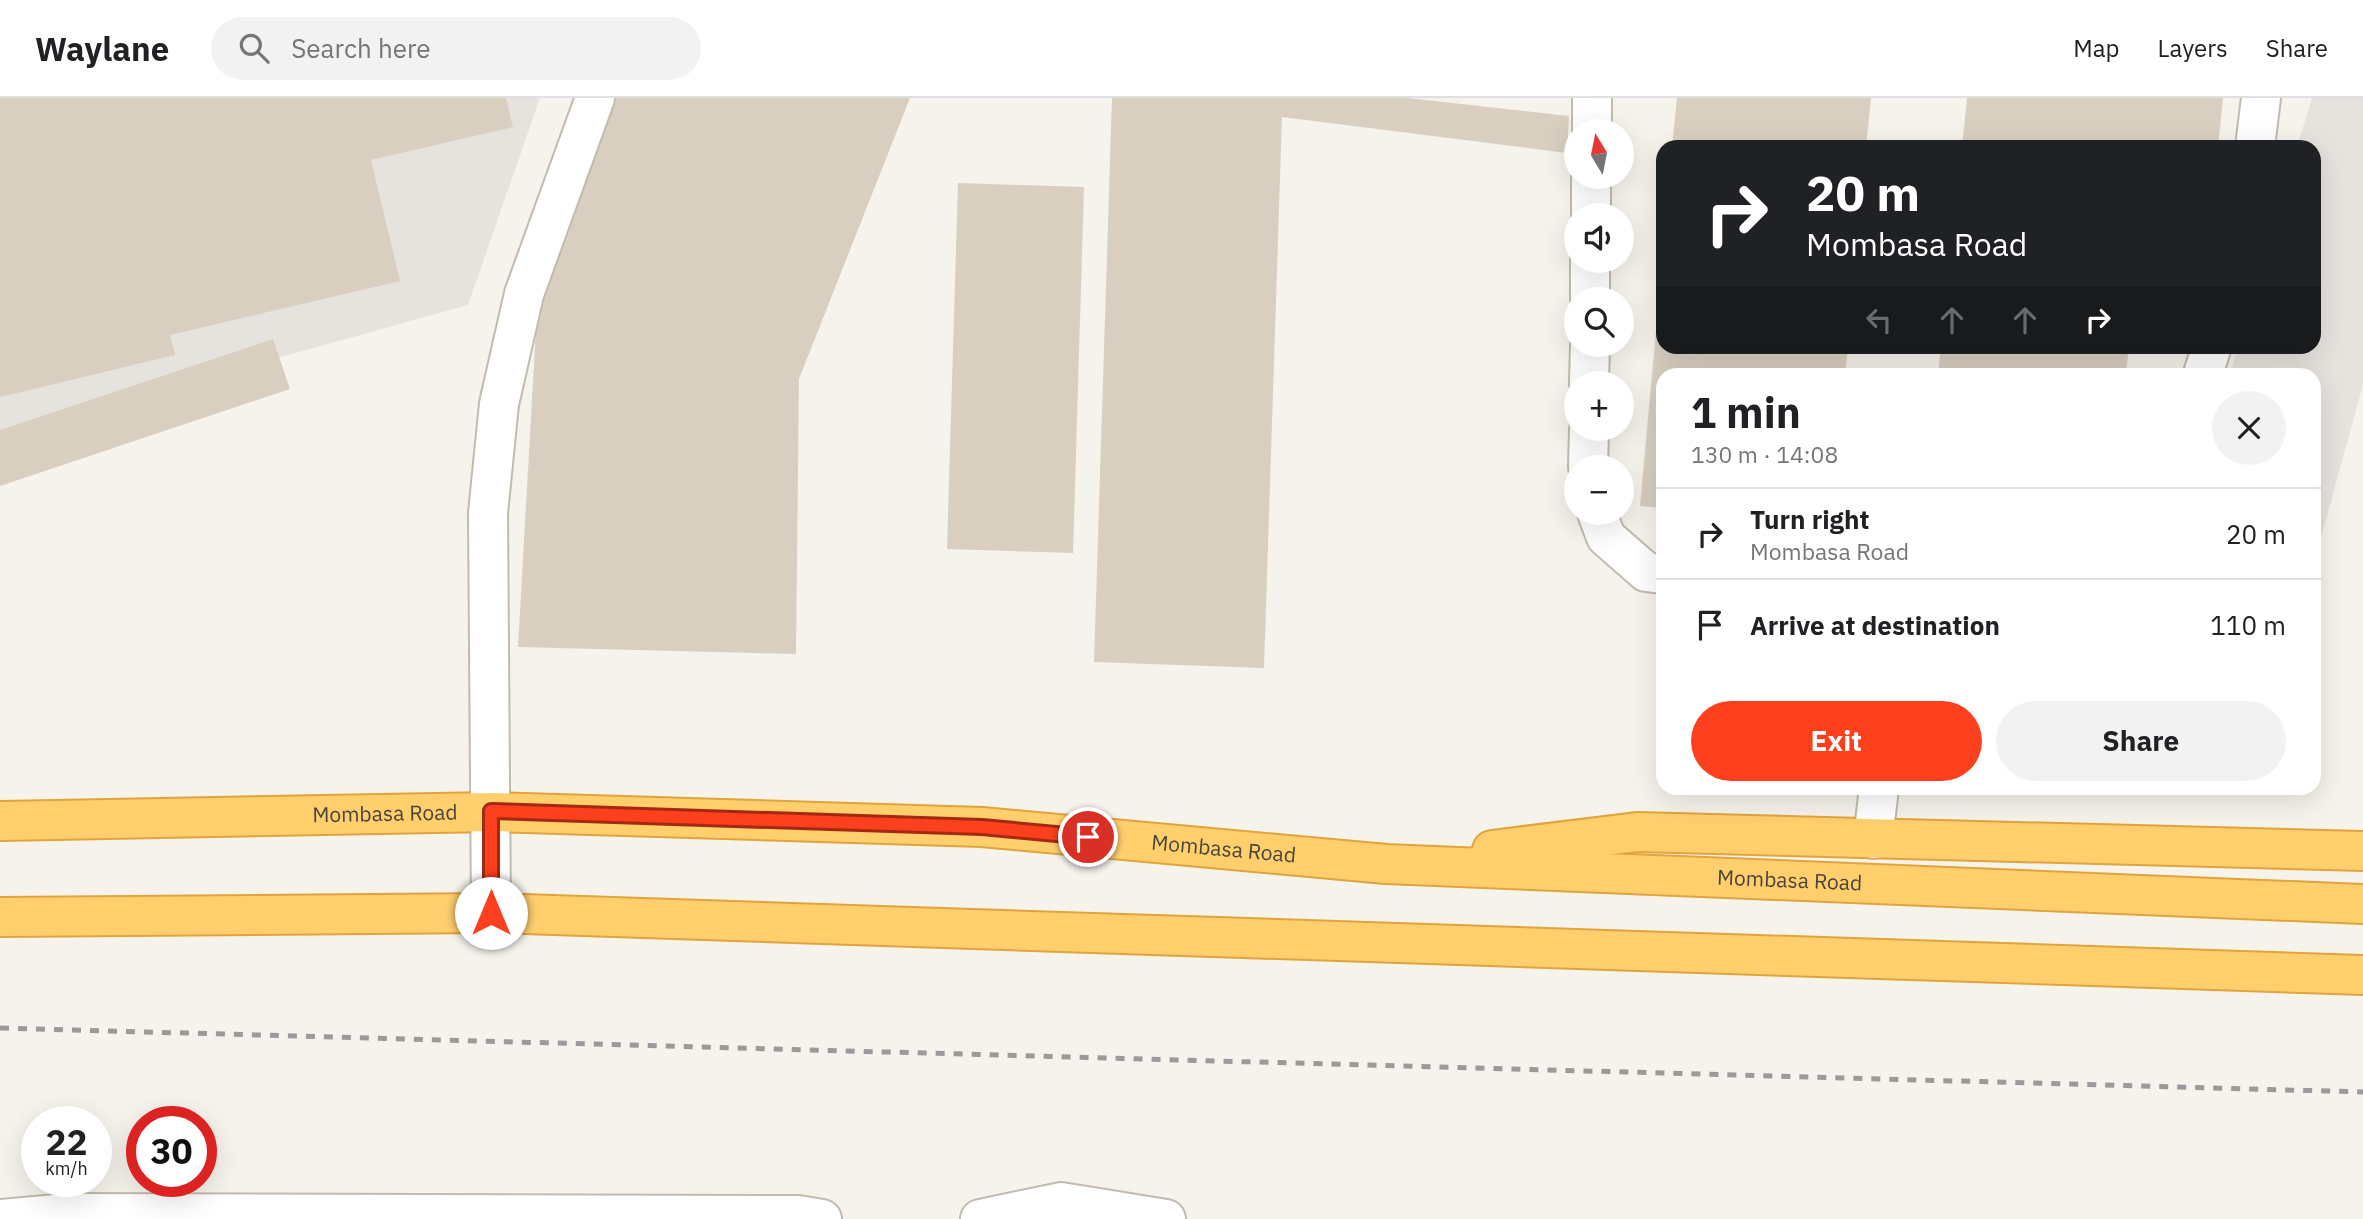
<!DOCTYPE html>
<html lang="en">
<head>
<meta charset="utf-8">
<style>
  body { margin:0; font-family:"IBM Plex Sans",sans-serif; background:#f2f2f2; color:#202124; height:100vh; display:flex; flex-direction:column; font-size:26px; white-space:nowrap }
  * { box-sizing:border-box; margin:0 }
  p { font-size:23px; color:#757577 }
  .icon { flex:none; width:38px; height:38px; fill:none; stroke:currentColor; stroke-width:2; stroke-linecap:round; stroke-linejoin:round }
  .map { position:relative; flex:1; overflow:hidden }
  .drawer { position:absolute; left:1656px; top:270px; width:665px; height:427px; display:flex; flex-direction:column; background:#fff; border-radius:21px; box-shadow:0 7px 28px #0002 }
  .drawer>* { flex:none }
  .guide { position:absolute; left:1656px; top:42px; width:665px; height:214px; border-radius:21px; box-shadow:0 7px 28px #0002; background:#202124; color:#fff; overflow:hidden }
  .needle { width:46px; rotate:350deg }
  .buttons { position:absolute; left:1564px; top:21px; display:grid; gap:14px }
  .buttons a { display:grid; place-items:center; width:70px; height:70px; border-radius:50%; background:#fff; box-shadow:0 7px 28px #0002; font-size:35px }
  .speed { position:absolute; left:21px; top:1008px; display:flex; gap:14px; font-size:35px; font-weight:700; text-align:center }
  .speed>* { display:grid; place-content:center; width:91px; height:91px; border-radius:50%; background:#fff; box-shadow:0 7px 28px #0002; line-height:1 }
  .speed small { font-size:18px; font-weight:400 }
  .speed .limit { border:10px solid #d22; background:#fff; color:#111 }
  .pin { position:absolute; display:grid; place-items:center; width:60px; height:60px; color:#fff; margin:-30px; border:4px solid #fff; border-radius:50%; box-shadow:0 2px 7px #0007 }
  .me { position:absolute; width:77px; margin:-38px; rotate:0deg; stroke-linejoin:round; filter:drop-shadow(0 0 5px #0008) }
  .turn { display:flex; align-items:center; gap:24px; height:147px; padding:0 35px; font-size:32px }
  .turn .icon { width:91px; height:91px; stroke-width:2.5 }
  .turn b { display:block; font-size:49px; line-height:60px }
  .lanes { display:flex; align-items:center; height:66px; padding:0 35px; background:#0003; justify-content:center; gap:35px; direction:ltr }
  .lanes .off { opacity:.35 }
  .round { display:grid; place-items:center; flex:none; width:74px; height:74px; border-radius:37px; background:#f2f2f2 }
  .overview { display:flex; align-items:center; justify-content:space-between; height:119px; padding:0 35px }
  h1 { font-size:42px; font-weight:800; line-height:52px }
  .cta { display:flex; gap:14px; margin-top:auto; padding:14px 35px }
  .cta a { flex:1; height:80px; border-radius:42px; background:#fc3f1d; color:#fff; font-size:28px; font-weight:800; line-height:80px; text-align:center }
  .cta a+a { background:#f2f2f2; color:#202124 }
  ul { padding:0; list-style:none }
  li { display:flex; align-items:center; gap:21px; height:91px; padding:0 35px; border-top:2px solid #e0e0e0 }
  li div { flex:1 }
  li b { display:block; font-size:26px }
  li em { font-style:normal }
  header { display:flex; align-items:center; gap:42px; box-sizing:border-box; height:98px; padding:0 35px; background:#fff; border-bottom:2px solid #e0e0e0 }
  header strong { font-size:33px }
  nav { display:flex; gap:38px; margin-inline-start:auto; font-size:24px }
  .search { width:490px; height:63px; background:#f2f2f2; display:flex; align-items:center; gap:18px; box-sizing:border-box; padding:0 24px; border-radius:38px; color:#757577; font-size:26px }
  .map>svg:first-child { display:block }
  .industrial { fill:#e6e2dd }
  .building { fill:#d8cfc1 }
  .lines { fill:none; stroke-linecap:round; stroke-linejoin:round }
  .minor-casing { stroke:#c2bbae; stroke-width:42 }
  .highway-casing { stroke:#e0a43c; stroke-width:42 }
  .minor { stroke:#fff; stroke-width:38 }
  .highway { stroke:#ffcf6e; stroke-width:38 }
  .rail { stroke:#9a9a9a; stroke-width:5; stroke-dasharray:9 9; stroke-linecap:butt }
  .route-casing { stroke:#a42913; stroke-width:18 }
  .route { stroke:#fc3f1d; stroke-width:12 }
  .labels { text-anchor:middle; stroke-width:7; stroke-linejoin:round; paint-order:stroke }
  .street-label { font-size:21px; fill:#4b4439; stroke:#fff }
</style>
</head>
<body>
<header>
<strong>Waylane</strong>
<div class="search"><svg class="icon" aria-label="search" viewBox="0 0 24 24"><circle cx="10" cy="10" r="6"/><path d="M15 15l6 6"/></svg>Search here</div>
<nav><a>Map</a><a>Layers</a><a>Share</a></nav>
</header>
<div class="map">
<svg width="2363" height="1121" viewBox="0 0 2363 1121">
  <rect width="100%" height="100%" fill="#f6f3ec"/>
  <path class="industrial" d="M0 0H540L468 207 0 337Z
    M2312 0H2363V287L2314 465V276H2230L2238 249 2314 248V49H2297Z"/>
  <path class="building" d="M0 0H506L513 29 371 62 400 183 170 237 175 257 0 299Z
    M616 0H910L799 281 796 556 518 549 537 213Z
    M1112 0H1408L1569 18 1567 55 1282 19 1264 570 1094 564Z
    M1677 0H1871L1866 49H1672Z
    M1967 0H2223L2218 49H1962Z
    M958 85 1084 89 1073 455 947 451Z
    M1661 178 1662 248H1848L1845 276H1662V410L1640 408Z
    M273 241 290 291 0 388V332Z
    M1941 248H2129L2126 276H1938Z"/>
  <g class="lines">
    <defs>
      <path id="minor" d="M1592 33V0
        M2255 49 2261 0
        M1591 117V79
        M1590 201V163
        M2203 276 2212 248
        M1589 285 1590 247
        M1588 369 1589 331
        M1597 415 1606 439 1646 474 1662 476
        M1873 741 1879 690
        M491 815 488 415 499 306 524 196 595 0
        M1 1121 68 1115 798 1117 822 1121
        M980 1121 1061 1104 1166 1121"/>
      <g id="highway">
        <path id="s1" d="M0 723 491 714 982 729 1386 766 2363 806"/>
        <path d="M1492 752 1637 734 2363 753"/>
        <path d="M0 819 491 815 2363 877"/>
      </g>
    </defs>
    <use href="#minor" class="minor-casing"/>
    <use href="#highway" class="highway-casing"/>
    <use href="#minor" class="minor"/>
    <use href="#highway" class="highway"/>
    <path class="rail" d="M0 930 2363 994"/>
  </g>
  <g class="lines">
    <defs>
      <path id="route" d="M491 815V713L982 729 1088 739"/>
    </defs>
    <use href="#route" class="route-casing"/>
    <use href="#route" class="route"/>
  </g>
  <g class="labels">
    <g class="street-label">
      <text dy="7" stroke="none"><textPath href="#s1" startOffset="385">Mombasa Road</textPath></text>
      <text dy="7" stroke="none"><textPath href="#s1" startOffset="1225">Mombasa Road</textPath></text>
      <text dy="7" stroke="none"><textPath href="#s1" startOffset="1792">Mombasa Road</textPath></text>
    </g>
  </g>
</svg>
<div class="buttons">
<a><svg class="needle" viewBox="-14 -14 28 28"><path d="M0-13l5 13h-10z" fill="#e53935"/><path d="M0 13l5-13h-10z" fill="#757577"/></svg></a>
<a><svg class="icon" aria-label="sound" viewBox="0 0 24 24"><path d="M4 9h4l5-4v14l-5-4H4zM17 9q2 3 0 6"/></svg></a>
<a><svg class="icon" aria-label="search" viewBox="0 0 24 24"><circle cx="10" cy="10" r="6"/><path d="M15 15l6 6"/></svg></a>
<a>+</a>
<a>−</a>
</div>
<div class="speed"><div>22<small>km/h</small></div><div class="limit">30</div></div>
<div class="pin" style="left:1088px;top:739px;background:#d93025"><svg class="icon" aria-label="arrive" viewBox="0 0 24 24"><path d="M6 21V4h12l-3 4 3 4H6"/></svg></div>
<svg class="me" style="left:491px;top:815px" viewBox="-20 -20 40 40"><circle r="19" fill="#fff"/><path d="M0-13L10 11 0 6-10 11z" fill="#fc3f1d"/></svg>
<div class="guide">
<div class="turn"><svg class="icon" aria-label="right" viewBox="0 0 24 24"><path d="M7 20v-9h11M14 6l5 5-5 5"/></svg><div><b>20 m</b>Mombasa Road</div></div>
<div class="lanes"><svg class="icon off" aria-label="left" viewBox="0 0 24 24"><path d="M17 20v-9H6M10 6l-5 5 5 5"/></svg><svg class="icon off" aria-label="ahead" viewBox="0 0 24 24"><path d="M12 20V5M6 11l6-6 6 6"/></svg><svg class="icon off" aria-label="ahead" viewBox="0 0 24 24"><path d="M12 20V5M6 11l6-6 6 6"/></svg><svg class="icon" aria-label="right" viewBox="0 0 24 24"><path d="M7 20v-9h11M14 6l5 5-5 5"/></svg></div>
</div>
<section class="drawer">
<div class="overview"><div><h1>1 min</h1><p>130 m · 14:08</p></div><a class="round"><svg class="icon" aria-label="close" viewBox="0 0 24 24"><path d="M6 6l12 12M18 6L6 18"/></svg></a></div>
<ul>
<li><svg class="icon" aria-label="right" viewBox="0 0 24 24"><path d="M7 20v-9h11M14 6l5 5-5 5"/></svg><div><b>Turn right</b><p>Mombasa Road</p></div><em>20 m</em></li>
<li><svg class="icon" aria-label="arrive" viewBox="0 0 24 24"><path d="M6 21V4h12l-3 4 3 4H6"/></svg><div><b>Arrive at destination</b></div><em>110 m</em></li>
</ul>
<div class="cta"><a>Exit</a><a>Share</a></div>
</section>
</div>
</body>
</html>
